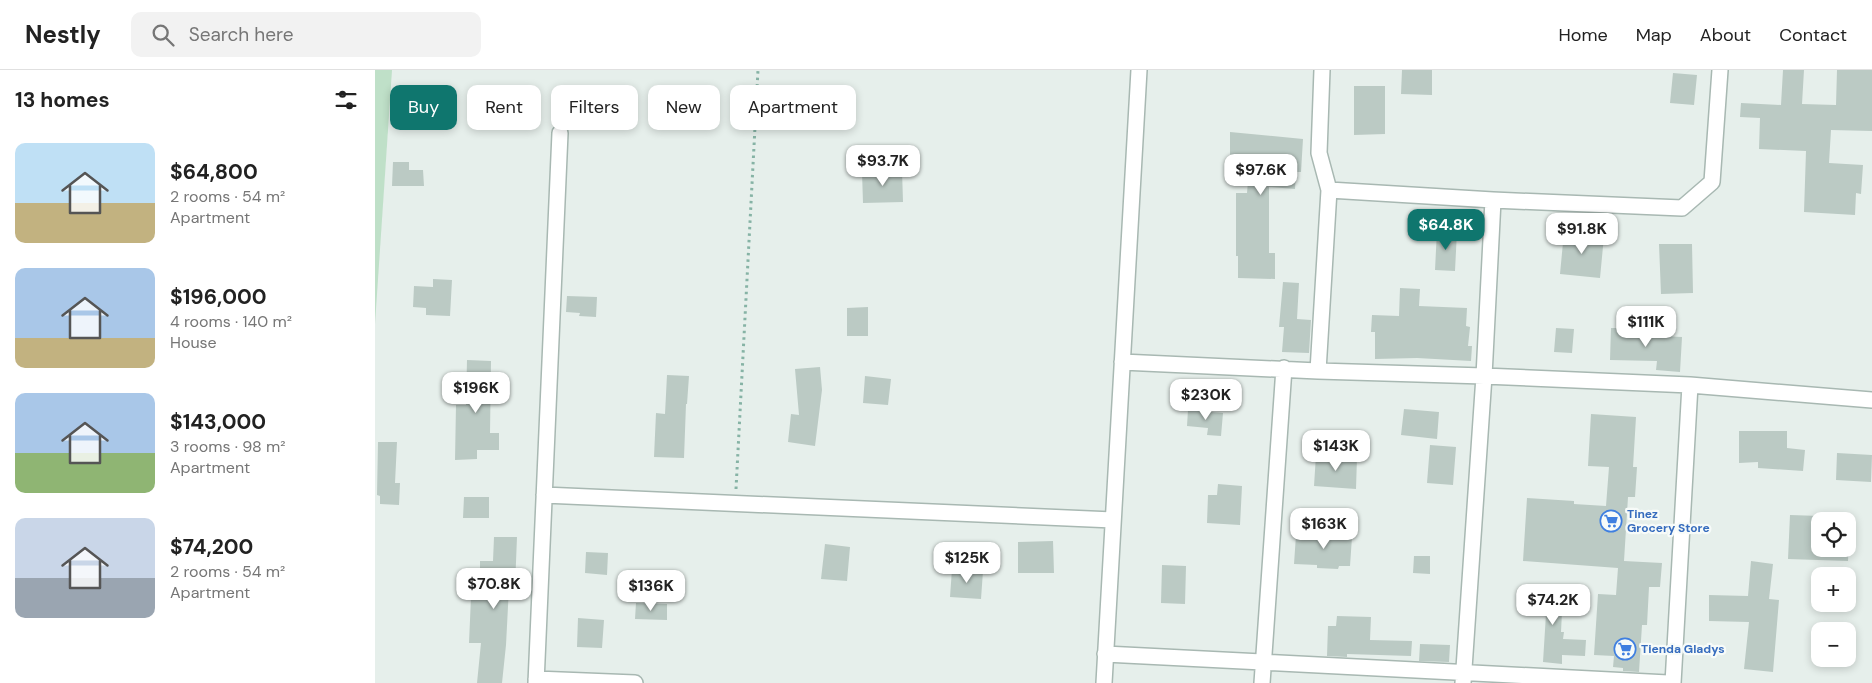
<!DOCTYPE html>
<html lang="en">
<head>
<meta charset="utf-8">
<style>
  :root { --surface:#fff; --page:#f2f2f2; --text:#222; --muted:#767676; --line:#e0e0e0; --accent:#0f766e }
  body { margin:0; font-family:"DM Sans",sans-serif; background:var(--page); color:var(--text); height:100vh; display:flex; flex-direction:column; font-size:19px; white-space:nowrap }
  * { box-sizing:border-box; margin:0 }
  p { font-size:16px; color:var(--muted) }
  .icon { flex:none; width:28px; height:28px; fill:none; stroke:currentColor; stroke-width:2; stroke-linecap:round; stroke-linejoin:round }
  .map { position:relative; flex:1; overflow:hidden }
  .drawer { display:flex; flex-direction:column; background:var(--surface); width:375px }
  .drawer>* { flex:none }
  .guide { position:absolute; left:15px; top:15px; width:475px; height:45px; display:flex; gap:10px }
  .buttons { position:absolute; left:1436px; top:442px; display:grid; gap:10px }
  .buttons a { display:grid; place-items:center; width:45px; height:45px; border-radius:10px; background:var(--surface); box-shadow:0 2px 8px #0003; font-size:25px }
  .price { position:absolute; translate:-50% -42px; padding:0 11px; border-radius:10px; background:#fff; color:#222; font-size:16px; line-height:32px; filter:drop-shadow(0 1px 2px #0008) }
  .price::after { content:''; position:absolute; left:50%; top:30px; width:15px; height:11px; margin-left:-8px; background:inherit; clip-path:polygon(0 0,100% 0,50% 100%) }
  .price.on { background:var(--accent); color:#fff }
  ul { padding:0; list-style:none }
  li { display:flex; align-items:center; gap:15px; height:125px; padding:0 15px }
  li span { display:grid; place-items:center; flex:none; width:140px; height:100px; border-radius:10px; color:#555 }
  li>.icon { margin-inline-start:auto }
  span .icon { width:60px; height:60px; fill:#fffc; stroke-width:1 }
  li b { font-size:21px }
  h2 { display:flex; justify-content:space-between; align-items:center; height:60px; padding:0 15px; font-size:21px }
  .chip { padding:0 18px; border-radius:10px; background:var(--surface); box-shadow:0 2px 8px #0003; font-size:18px; line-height:45px }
  .chip.on { background:var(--accent); color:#fff }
  header { display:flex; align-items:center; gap:30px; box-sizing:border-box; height:70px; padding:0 25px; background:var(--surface); border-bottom:1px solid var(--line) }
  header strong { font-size:24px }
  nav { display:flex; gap:28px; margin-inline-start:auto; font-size:18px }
  .search { width:350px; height:45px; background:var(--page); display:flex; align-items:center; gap:12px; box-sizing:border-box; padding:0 18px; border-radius:10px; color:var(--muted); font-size:19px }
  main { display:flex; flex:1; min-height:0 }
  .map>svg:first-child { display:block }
  .green { fill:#bfe0c8 }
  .building { fill:#bbcac4; fill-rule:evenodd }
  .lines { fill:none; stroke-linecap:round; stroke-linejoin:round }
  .minor-casing { stroke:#a8b8b2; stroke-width:18 }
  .path { stroke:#86b3a5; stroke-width:3; stroke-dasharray:2.5 4; stroke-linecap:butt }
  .minor { stroke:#fff; stroke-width:15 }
  .labels { text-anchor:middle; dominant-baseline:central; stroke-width:4.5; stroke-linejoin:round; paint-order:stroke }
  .shop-label { font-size:12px; font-weight:bold; fill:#366cbe; stroke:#f7fbf9; text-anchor:start }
</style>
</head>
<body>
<header>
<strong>Nestly</strong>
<div class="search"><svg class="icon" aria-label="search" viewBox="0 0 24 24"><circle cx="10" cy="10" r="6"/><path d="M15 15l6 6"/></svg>Search here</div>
<nav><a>Home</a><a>Map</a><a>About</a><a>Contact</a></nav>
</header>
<main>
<section class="drawer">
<h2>13 homes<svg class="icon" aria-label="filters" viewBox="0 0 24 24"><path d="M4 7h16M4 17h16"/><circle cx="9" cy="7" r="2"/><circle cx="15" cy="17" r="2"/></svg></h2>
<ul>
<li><span style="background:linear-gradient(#bfe0f5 60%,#c2b280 0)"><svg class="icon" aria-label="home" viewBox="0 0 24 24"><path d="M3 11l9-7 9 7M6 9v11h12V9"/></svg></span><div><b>$64,800</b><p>2 rooms · 54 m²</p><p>Apartment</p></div></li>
<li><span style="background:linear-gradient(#a9c7e8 70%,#c2b280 0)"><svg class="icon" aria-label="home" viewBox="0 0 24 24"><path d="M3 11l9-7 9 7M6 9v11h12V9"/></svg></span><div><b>$196,000</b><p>4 rooms · 140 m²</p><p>House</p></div></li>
<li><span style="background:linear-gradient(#a9c7e8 60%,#8fb573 0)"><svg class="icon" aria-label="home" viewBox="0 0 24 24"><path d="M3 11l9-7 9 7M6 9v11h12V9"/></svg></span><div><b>$143,000</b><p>3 rooms · 98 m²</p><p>Apartment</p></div></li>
<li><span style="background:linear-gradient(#c9d6e8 60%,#9aa5b1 0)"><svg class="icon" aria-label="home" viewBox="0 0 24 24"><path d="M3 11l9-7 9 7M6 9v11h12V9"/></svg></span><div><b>$74,200</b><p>2 rooms · 54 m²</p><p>Apartment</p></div></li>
</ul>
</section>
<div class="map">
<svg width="1497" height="613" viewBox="0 0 1497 613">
  <rect width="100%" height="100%" fill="#e6efeb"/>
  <!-- green -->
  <path class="green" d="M0 0H17L0 254Z"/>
  <!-- building -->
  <path class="building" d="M1027 0H1057V25L1026 24Z
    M1408 0H1429L1427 34 1461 35 1462 0H1497V61L1456 60 1454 93 1488 95 1486 124 1481 123 1480 145 1429 142 1431 81 1384 79 1385 48 1365 47 1366 33 1406 35Z
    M1298 3 1322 5 1319 35 1295 33Z
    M979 16H1010V64L979 65Z
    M409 27H427L426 57H408Z
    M855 62 928 69 926 102H921L920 119 894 117V183H900V209L863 208V186H861V123H872L875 89H855Z
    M18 92H34V100H48L49 116H17Z
    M527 100 528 132 488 133 487 102Z
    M1062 160 1082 161 1080 201 1060 200Z
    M1189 162 1229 166 1225 208 1185 204Z
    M1284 174H1317L1318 223 1286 224Z
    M58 209 77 210 75 246 51 245V238L38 237 39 216 58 217Z
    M908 212 924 213 922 249 936 250 934 283 907 282 909 257H904Z
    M1025 218 1045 219 1044 236 1092 238 1091 256 1095 257 1093 276H1097L1096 291 1042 288 1000 289V262H996L997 245 1024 246Z
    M192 226 222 227 221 247 204 246 205 243 191 242Z
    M493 237V266H472V238Z
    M1181 258 1199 259 1197 283 1179 282Z
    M1236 258H1266V265L1307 267 1305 302 1281 300 1282 291 1235 290Z
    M92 290 116 291 115 363H124V380H102V389L80 390 81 335H91Z
    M445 297 447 320 440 376 413 372 416 344 424 345 420 299Z
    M292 305 314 306 312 334H311L309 388 279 387 281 343 290 344Z
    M490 306 516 309 513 335 488 333Z
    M1029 339 1064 342 1062 369 1026 365Z
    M813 340 848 343 846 366 832 365 833 358 812 356Z
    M1216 344 1261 347 1258 397H1262L1260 427H1253L1249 491 1287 493 1285 517H1274L1272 555H1267L1264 602 1248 601V598L1238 597 1239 586 1219 585 1223 524 1241 525 1243 498 1148 491 1152 428 1199 431V434L1231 436 1234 397 1213 396Z
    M1364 361H1412V378L1430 380 1428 401 1383 398V392L1364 393Z
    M3 372H22L20 413H25L24 435 5 434V426L2 425Z
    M1055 375 1081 377 1078 415 1052 413Z
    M1462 383 1497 385 1496 412 1461 410Z
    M941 385 982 387 981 419 939 416Z
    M843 414 867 416 865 455 832 453 833 425H842Z
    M89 427H114V448H88Z
    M1415 445 1475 447 1473 491 1413 489ZM1445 451H1472V479H1445Z
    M944 460 965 461V467H977L975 496H964L963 499 942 498V495L919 494 921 465 943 466Z
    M119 467H142L140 517H134L131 575 127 613H102L106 573H94L96 527H105V491H118Z
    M678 471 679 503H643V472Z
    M450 474 475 477 472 511 446 509Z
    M211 482 233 483 232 505 210 503Z
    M1039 486H1055V504L1038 503Z
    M1376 491 1398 494 1394 529 1404 530 1398 602 1369 599 1374 552 1334 551V525L1373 526Z
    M787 495 811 496 810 534 786 533Z
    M577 499 608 501 606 529 575 527Z
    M1151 520 1188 522 1186 562H1189L1188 569 1211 570 1210 586 1187 585V594L1168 592 1171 544 1150 543Z
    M261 533 292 534V550L260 549Z
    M962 546 996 547 995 570 1037 571 1036 586 972 584V587L952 586 953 556H961Z
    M203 548 229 550 227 578 202 577Z
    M1045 574 1075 575 1074 592 1044 591Z"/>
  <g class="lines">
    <!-- minor casing -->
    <g class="minor-casing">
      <path id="minor" d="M954 120 1118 130 1307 138 1337 112 1345 0
        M747 292 943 301 1109 306 1315 315 1497 330
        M943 301 954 120 944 83 947 0
        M169 425 738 450
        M730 584 1293 613
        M161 609 260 613
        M161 613 185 63
        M729 613 764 0
        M887 613 909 298
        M1088 613 1109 306 1118 130
        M1298 613 1315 315"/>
    </g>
    <!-- path -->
    <path class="path" d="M361 419 383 0"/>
    <!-- minor -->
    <use href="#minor" class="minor"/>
  </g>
  <!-- icons -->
  <defs>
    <g id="supermarket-ring" transform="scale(1.125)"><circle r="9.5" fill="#f7fbf9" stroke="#3f7fe0" stroke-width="1.5"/><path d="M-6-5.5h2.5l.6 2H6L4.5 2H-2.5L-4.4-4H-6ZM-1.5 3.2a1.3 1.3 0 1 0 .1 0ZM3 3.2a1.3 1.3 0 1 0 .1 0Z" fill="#3f7fe0"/></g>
  </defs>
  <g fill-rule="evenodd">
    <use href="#supermarket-ring" x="1236" y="451"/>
    <use href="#supermarket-ring" x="1250" y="579"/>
  </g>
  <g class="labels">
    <!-- shop labels -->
    <g class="shop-label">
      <text x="1252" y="444">Tinez<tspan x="1252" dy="14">Grocery Store</tspan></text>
      <text x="1266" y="579">Tienda Gladys</text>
    </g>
  </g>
</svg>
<div class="buttons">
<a><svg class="icon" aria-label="locate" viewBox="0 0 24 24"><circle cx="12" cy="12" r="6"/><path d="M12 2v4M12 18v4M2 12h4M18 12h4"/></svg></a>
<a>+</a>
<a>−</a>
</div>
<b class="price" style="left:508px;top:117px">$93.7K</b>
<b class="price" style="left:886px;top:126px">$97.6K</b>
<b class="price on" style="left:1071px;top:181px">$64.8K</b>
<b class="price" style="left:1207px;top:185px">$91.8K</b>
<b class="price" style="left:1271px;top:278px">$111K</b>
<b class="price" style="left:101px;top:344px">$196K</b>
<b class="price" style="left:831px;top:351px">$230K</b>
<b class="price" style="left:961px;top:402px">$143K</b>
<b class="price" style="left:949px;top:480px">$163K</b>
<b class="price" style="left:592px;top:514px">$125K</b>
<b class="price" style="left:119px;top:540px">$70.8K</b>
<b class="price" style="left:276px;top:542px">$136K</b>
<b class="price" style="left:1178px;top:556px">$74.2K</b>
<div class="guide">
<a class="chip on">Buy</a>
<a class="chip">Rent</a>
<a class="chip">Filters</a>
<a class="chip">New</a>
<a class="chip">Apartment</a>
</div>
</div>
</main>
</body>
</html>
